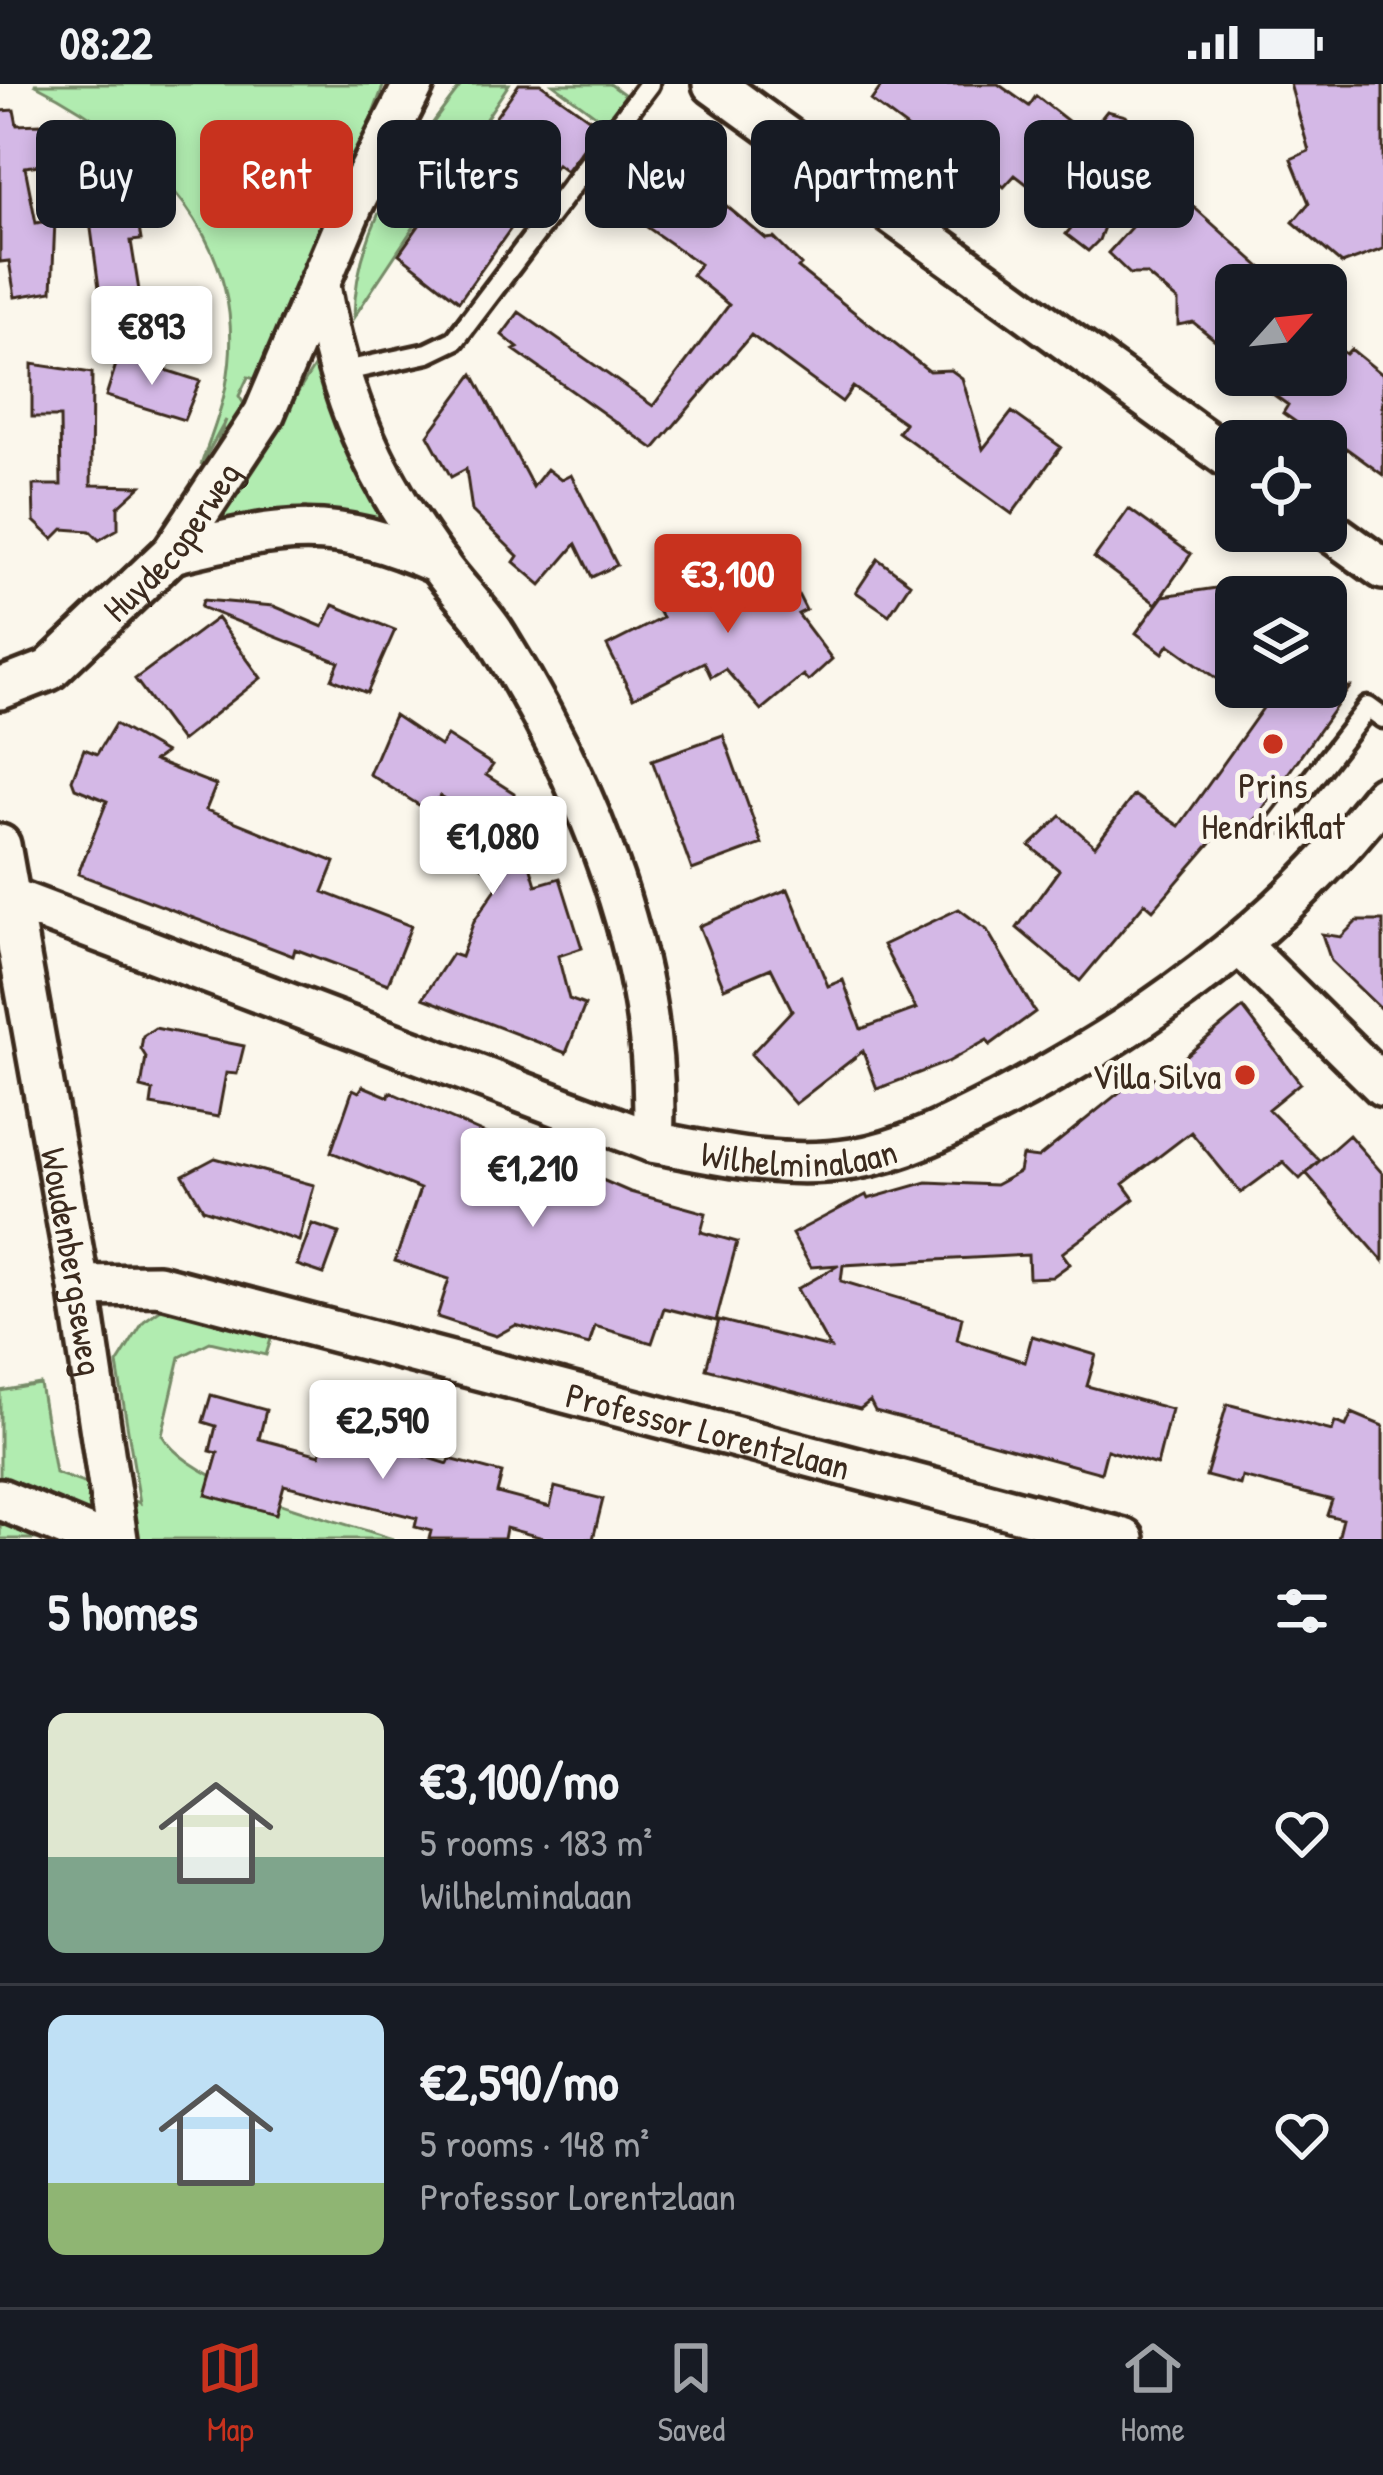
<!DOCTYPE html>
<html lang="en">
<head>
<meta charset="utf-8">
<style>
  :root { --surface:#171b24; --page:#20242c; --text:#f1f3f6; --muted:#9ea1a6; --line:#363941; --accent:#c8321e }
  body { margin:0; font-family:"Patrick Hand",sans-serif; background:var(--page); color:var(--text); height:100vh; display:flex; flex-direction:column; font-size:45px; white-space:nowrap }
  * { box-sizing:border-box; margin:0 }
  p { font-size:39px; color:var(--muted) }
  .icon { flex:none; width:66px; height:66px; fill:none; stroke:currentColor; stroke-width:2; stroke-linecap:round; stroke-linejoin:round }
  .map { position:relative; height:1455px; overflow:hidden }
  .sheet { display:flex; flex-direction:column; background:var(--surface); flex:1 }
  .sheet>* { flex:none }
  .hud { position:absolute; left:36px; top:36px; width:1311px; height:108px; display:flex; gap:24px }
  .needle { width:78px; rotate:63deg }
  .buttons { position:absolute; left:1215px; top:180px; display:grid; gap:24px }
  .buttons a { display:grid; place-items:center; width:132px; height:132px; border-radius:18px; background:var(--surface); box-shadow:0 6px 18px #0003; font-size:60px }
  .price { position:absolute; translate:-50% -102px; padding:0 27px; border-radius:12px; background:#fff; color:#222; font-size:39px; line-height:78px; filter:drop-shadow(0 3px 6px #0008) }
  .price::after { content:''; position:absolute; left:50%; top:72px; width:36px; height:27px; margin-left:-18px; background:inherit; clip-path:polygon(0 0,100% 0,50% 100%) }
  .price.active { background:var(--accent); color:#fff }
  ul { padding:0; list-style:none }
  li { display:flex; align-items:center; gap:36px; height:300px; padding:0 48px }
  li+li { border-top:3px solid var(--line) }
  li span { display:grid; place-items:center; flex:none; width:336px; height:240px; border-radius:18px; color:#555 }
  li>.icon { margin-inline-start:auto }
  span .icon { width:144px; height:144px; fill:#fffc; stroke-width:1 }
  li b { font-size:51px }
  h2 { display:flex; justify-content:space-between; align-items:center; height:144px; padding:0 48px; font-size:51px }
  .pill { padding:0 42px; border-radius:18px; background:var(--surface); box-shadow:0 6px 18px #0003; font-size:42px; line-height:108px }
  .pill.active { background:var(--accent); color:#fff }
  .status { display:flex; justify-content:space-between; align-items:center; height:84px; padding:0 60px; background:var(--surface); direction:ltr }
  .status svg { height:33px; fill:currentColor }
  .tabs { display:flex; justify-content:space-around; align-items:center; height:168px; border-top:3px solid var(--line); background:var(--surface); font-size:33px; color:var(--muted) }
  .tabs a { display:grid; justify-items:center; gap:6px }
  .tabs .active { color:var(--accent) }
  .map>svg:first-child { display:block }
  .green { fill:#b1ecb0; stroke:#768b67; stroke-width:3 }
  .building { fill:#d4b8e6; stroke:#3b2a1e; stroke-width:3 }
  .lines { fill:none; stroke-linecap:round; stroke-linejoin:round }
  .service-casing { stroke:#3b2a1e; stroke-width:27 }
  .minor-casing { stroke:#3b2a1e; stroke-width:48 }
  .service { stroke:#fbf7ec; stroke-width:18 }
  .minor { stroke:#fbf7ec; stroke-width:39 }
  .poi-dot { fill:#c8321e; stroke:#fbf7ec; stroke-width:4.5 }
  .labels { text-anchor:middle; dominant-baseline:central; stroke-width:10; stroke-linejoin:round; paint-order:stroke }
  .street-label { font-size:36px; fill:#3b2a1e; stroke:#fbf7ec }
  .poi-label { font-size:36px; fill:#3b2a1e; stroke:#fbf7ec }
</style>
</head>
<body>
<div class="status"><b>08:22</b><svg viewBox="0 0 49 12"><path d="M0 12V9h3v3zM5 12V6h3v6zM10 12V3h3v9zM15 12V0h3v12zM26 1h20v11H26zM47 4h2v5h-2z"/></svg></div>
<div class="map">
<svg width="1383" height="1455" viewBox="0 0 1383 1455">
  <rect width="100%" height="100%" fill="#fbf7ec"/>
  <filter id="ink" filterUnits="userSpaceOnUse"><feTurbulence type="fractalNoise" baseFrequency=".00833" numOctaves="2"/><feDisplacementMap in="SourceGraphic" scale="24" xChannelSelector="R" yChannelSelector="G"/><feConvolveMatrix kernelMatrix="1 2 1 2 8 2 1 2 1" color-interpolation-filters="sRGB"/></filter>
  <g filter="url(#ink)">
    <!-- green -->
    <path class="green" d="M34 0H384L339 121 292 210 296 217 258 296 248 293 239 312 244 320 220 363 217 360 226 336 201 381C210 355 221 329 226 302 254 160 150 59 34 0Z
      M462 0H509L354 233C355 144 410 68 462 0Z
      M553 0H610L639 21 618 48Z
      M317 278 395 442 325 426 218 436Z
      M164 1223 274 1246 266 1271 210 1258 180 1273 162 1351C193 1404 332 1434 393 1455H0V1307L40 1300 55 1389 140 1419 117 1280 144 1237Z"/>
    <!-- building -->
    <path class="building" d="M519 0H541L600 42 566 87 557 80 459 217 399 170Z
      M883 0H998L1029 22 1036 12 1087 52 1107 27 1126 32 1135 43 1136 59 1099 156 1088 167 1066 150 1076 138 1015 91 1004 103 954 64 951 68 937 58 933 63 871 17Z
      M1290 0H1383V165L1342 180 1293 138 1309 119 1291 75 1309 67Z
      M14 26 17 41 41 40 47 80 25 83 36 139 55 136 52 207 15 213 9 177 0 178V27Z
      M625 54 631 59 635 55 706 105 766 155 774 154 801 181 798 184 929 287 951 286 962 294 983 365 1012 328 1061 363 1012 430 898 348 905 339 853 303 842 318 751 251 654 365 514 266 518 264 502 251 519 228 653 322 729 221 692 191 700 180 588 102Z
      M1169 101 1281 201H1236V273L1193 238 1178 241V217L1146 190H1130L1108 169Z
      M135 119 141 156 131 157 141 219 194 211 200 253 124 265 117 224 102 226 89 130Z
      M1326 256 1346 270 1351 265 1383 291V391L1346 364 1341 370 1283 329 1288 321 1246 291H1326Z
      M119 271 200 297 184 336 106 312Z
      M32 280 92 289 91 401 141 402 118 423V445L99 456 90 447 63 445 53 455 34 437 33 401H61L60 333H32Z
      M473 290 533 403 547 385 561 396 571 391 617 481 592 493 576 460 541 501 514 478 518 472 472 427 466 385 451 393 428 351Z
      M1129 425 1191 470 1156 520 1094 474Z
      M766 471H778L806 526 798 530 832 575 808 597 803 591 761 626 725 585 711 593 704 578 633 614 607 562 662 534 657 525Z
      M878 475 910 499 889 531 856 508Z
      M1236 501V608L1169 560 1163 569 1136 549 1163 512Z
      M203 516 274 522 323 543 333 521 395 546 367 609 332 595 339 578 201 523Z
      M217 534 261 594 181 657 135 595Z
      M1278 603H1350L1244 751 1227 740 1153 826 1145 819 1080 897 1017 844 1059 786 1030 762 1061 732 1095 762 1134 711 1179 742Z
      M394 631 440 662 447 652 493 681 486 691 514 709 521 742 532 749 524 761 536 801 560 794 582 864 558 872 569 915 585 921 566 969 423 914 452 870 461 873 474 837 502 796 479 781 499 749 440 712 430 728 369 690Z
      M115 640 165 669 154 677 216 701 206 726 335 778 323 808 411 842 388 900 295 865 293 872 78 790 107 717 75 704 72 696 84 665 97 670Z
      M723 651 762 760 692 786 652 676Z
      M788 805 828 902 843 896 861 945 916 925 883 861 959 825 987 846 1035 928 990 961 987 956 948 978 877 1005 863 967 795 1020 751 970 792 926 771 884 724 904 699 842Z
      M1357 837H1383V927L1331 877 1322 850 1341 853Z
      M1243 924 1300 999 1268 1025 1319 1076 1300 1095 1283 1078 1241 1109 1191 1048 1123 1100 1134 1115 1062 1169 1070 1180 1052 1193 1029 1194 1028 1171 843 1181 841 1197 962 1233 957 1256 1025 1278 1032 1252 1096 1271 1087 1302 1171 1325 1157 1381 1107 1366 1101 1389 875 1327 870 1317 860 1325 706 1285 719 1236 830 1264 797 1205 839 1181 811 1183 792 1150 866 1111 868 1115 927 1098 995 1101 1019 1088 1022 1072 1038 1074 1147 986 1156 997Z
      M155 944 244 962 237 990 226 989 218 1033 151 1021 153 1007 141 1004 146 973 141 965 143 952Z
      M363 1002 389 1013 390 1008 502 1057 503 1053 630 1108 706 1129 701 1148 737 1158 716 1237 664 1224 652 1259 595 1242 589 1261 516 1241 496 1252 437 1233 449 1195 395 1177 420 1105 331 1068 353 1005 359 1008Z
      M1349 1051 1383 1090V1177L1306 1089Z
      M215 1074 314 1101 299 1157 203 1125 183 1091Z
      M312 1140 339 1149 324 1190 297 1181Z
      M211 1311 266 1326 259 1355 320 1371 326 1346H341L448 1380 450 1375 502 1389 497 1409 550 1423 555 1403 603 1415 593 1455H547L506 1444 504 1455H429L431 1447 415 1443 417 1434 284 1401 276 1430 206 1411 218 1369 210 1367 216 1342 203 1338Z
      M1227 1320 1332 1347 1335 1338 1346 1342 1352 1329 1383 1342V1455H1338L1343 1435 1327 1431 1332 1416 1242 1393 1240 1401 1206 1392Z"/>
    <g class="lines">
      <!-- service casing -->
      <g class="service-casing">
        <path id="service" d="M336 289 428 269 455 256 649 0
          M1278 739 1368 623 1383 634"/>
      </g>
      <!-- minor casing -->
      <g class="minor-casing">
        <g id="minor">
          <path d="M713 0 1236 379"/>
          <path id="s1" d="M320 202C340 315 372 390 440 482 458 507 481 528 497 554 589 701 663 882 653 1058 720 1071 784 1086 853 1075 904 1067 953 1041 998 1018 1145 942 1281 843 1383 712"/>
          <path d="M1326 444 1383 485"/>
          <path d="M172 469C284 442 331 432 439 480"/>
          <path id="s2" d="M0 605 49 586 172 469 264 330 353 120 414 0"/>
          <path id="s3" d="M0 761 79 1202 117 1455"/>
          <path d="M0 810 653 1058"/>
          <path d="M1241 862 1383 1002"/>
          <path id="s4" d="M79 1202 158 1201 1124 1455"/>
          <path d="M0 1415 96 1455"/>
        </g>
      </g>
      <!-- service -->
      <use href="#service" class="service"/>
      <!-- minor -->
      <use href="#minor" class="minor"/>
    </g>
  </g>
  <!-- markers -->
  <g class="poi-dot">
    <circle cx="1273" cy="660" r="12"/>
    <circle cx="1245" cy="991" r="12"/>
  </g>
  <g class="labels">
    <!-- street labels -->
    <g class="street-label">
      <text stroke="none"><textPath href="#s2" startOffset="231">Huydecoperweg</textPath></text>
      <text stroke="none"><textPath href="#s1" startOffset="1083">Wilhelminalaan</textPath></text>
      <text stroke="none"><textPath href="#s3" startOffset="423">Woudenbergseweg</textPath></text>
      <text stroke="none"><textPath href="#s4" startOffset="648">Professor Lorentzlaan</textPath></text>
    </g>
    <!-- poi labels -->
    <g class="poi-label">
      <text x="1273" y="700">Prins<tspan x="1273" dy="41">Hendrikflat</tspan></text>
      <text x="1221" y="991" text-anchor="end">Villa Silva</text>
    </g>
  </g>
</svg>
<div class="buttons">
<a><svg class="needle" viewBox="-14 -14 28 28"><path d="M0-13l5 13h-10z" fill="#e53935"/><path d="M0 13l5-13h-10z" fill="#9ea1a6"/></svg></a>
<a><svg class="icon" aria-label="locate" viewBox="0 0 24 24"><circle cx="12" cy="12" r="6"/><path d="M12 2v4M12 18v4M2 12h4M18 12h4"/></svg></a>
<a><svg class="icon" aria-label="layers" viewBox="0 0 24 24"><path d="M12 4l9 5-9 5-9-5zM3 14l9 5 9-5"/></svg></a>
</div>
<b class="price" style="left:152px;top:304px">€893</b>
<b class="price active" style="left:728px;top:552px">€3,100</b>
<b class="price" style="left:493px;top:814px">€1,080</b>
<b class="price" style="left:533px;top:1146px">€1,210</b>
<b class="price" style="left:383px;top:1398px">€2,590</b>
<div class="hud">
<a class="pill">Buy</a>
<a class="pill active">Rent</a>
<a class="pill">Filters</a>
<a class="pill">New</a>
<a class="pill">Apartment</a>
<a class="pill">House</a>
</div>
</div>
<section class="sheet">
<h2>5 homes<svg class="icon" aria-label="filters" viewBox="0 0 24 24"><path d="M4 7h16M4 17h16"/><circle cx="9" cy="7" r="2"/><circle cx="15" cy="17" r="2"/></svg></h2>
<ul>
<li><span style="background:linear-gradient(#dfe7d0 60%,#7fa58c 0)"><svg class="icon" aria-label="home" viewBox="0 0 24 24"><path d="M3 11l9-7 9 7M6 9v11h12V9"/></svg></span><div><b>€3,100/mo</b><p>5 rooms · 183 m²</p><p>Wilhelminalaan</p></div><svg class="icon" aria-label="heart" viewBox="0 0 24 24"><path d="M12 20l-8-8c-3-5 5-10 8-4 3-6 11-1 8 4z"/></svg></li>
<li><span style="background:linear-gradient(#bfe0f5 70%,#8fb573 0)"><svg class="icon" aria-label="home" viewBox="0 0 24 24"><path d="M3 11l9-7 9 7M6 9v11h12V9"/></svg></span><div><b>€2,590/mo</b><p>5 rooms · 148 m²</p><p>Professor Lorentzlaan</p></div><svg class="icon" aria-label="heart" viewBox="0 0 24 24"><path d="M12 20l-8-8c-3-5 5-10 8-4 3-6 11-1 8 4z"/></svg></li>
</ul>
</section>
<nav class="tabs">
<a class="active"><svg class="icon" aria-label="map" viewBox="0 0 24 24"><path d="M3 6l6-2 6 2 6-2v14l-6 2-6-2-6 2zM9 4v14M15 6v14"/></svg>Map</a>
<a><svg class="icon" aria-label="saved" viewBox="0 0 24 24"><path d="M7 4h10v16l-5-4-5 4z"/></svg>Saved</a>
<a><svg class="icon" aria-label="home" viewBox="0 0 24 24"><path d="M3 11l9-7 9 7M6 9v11h12V9"/></svg>Home</a>
</nav>
</body>
</html>
